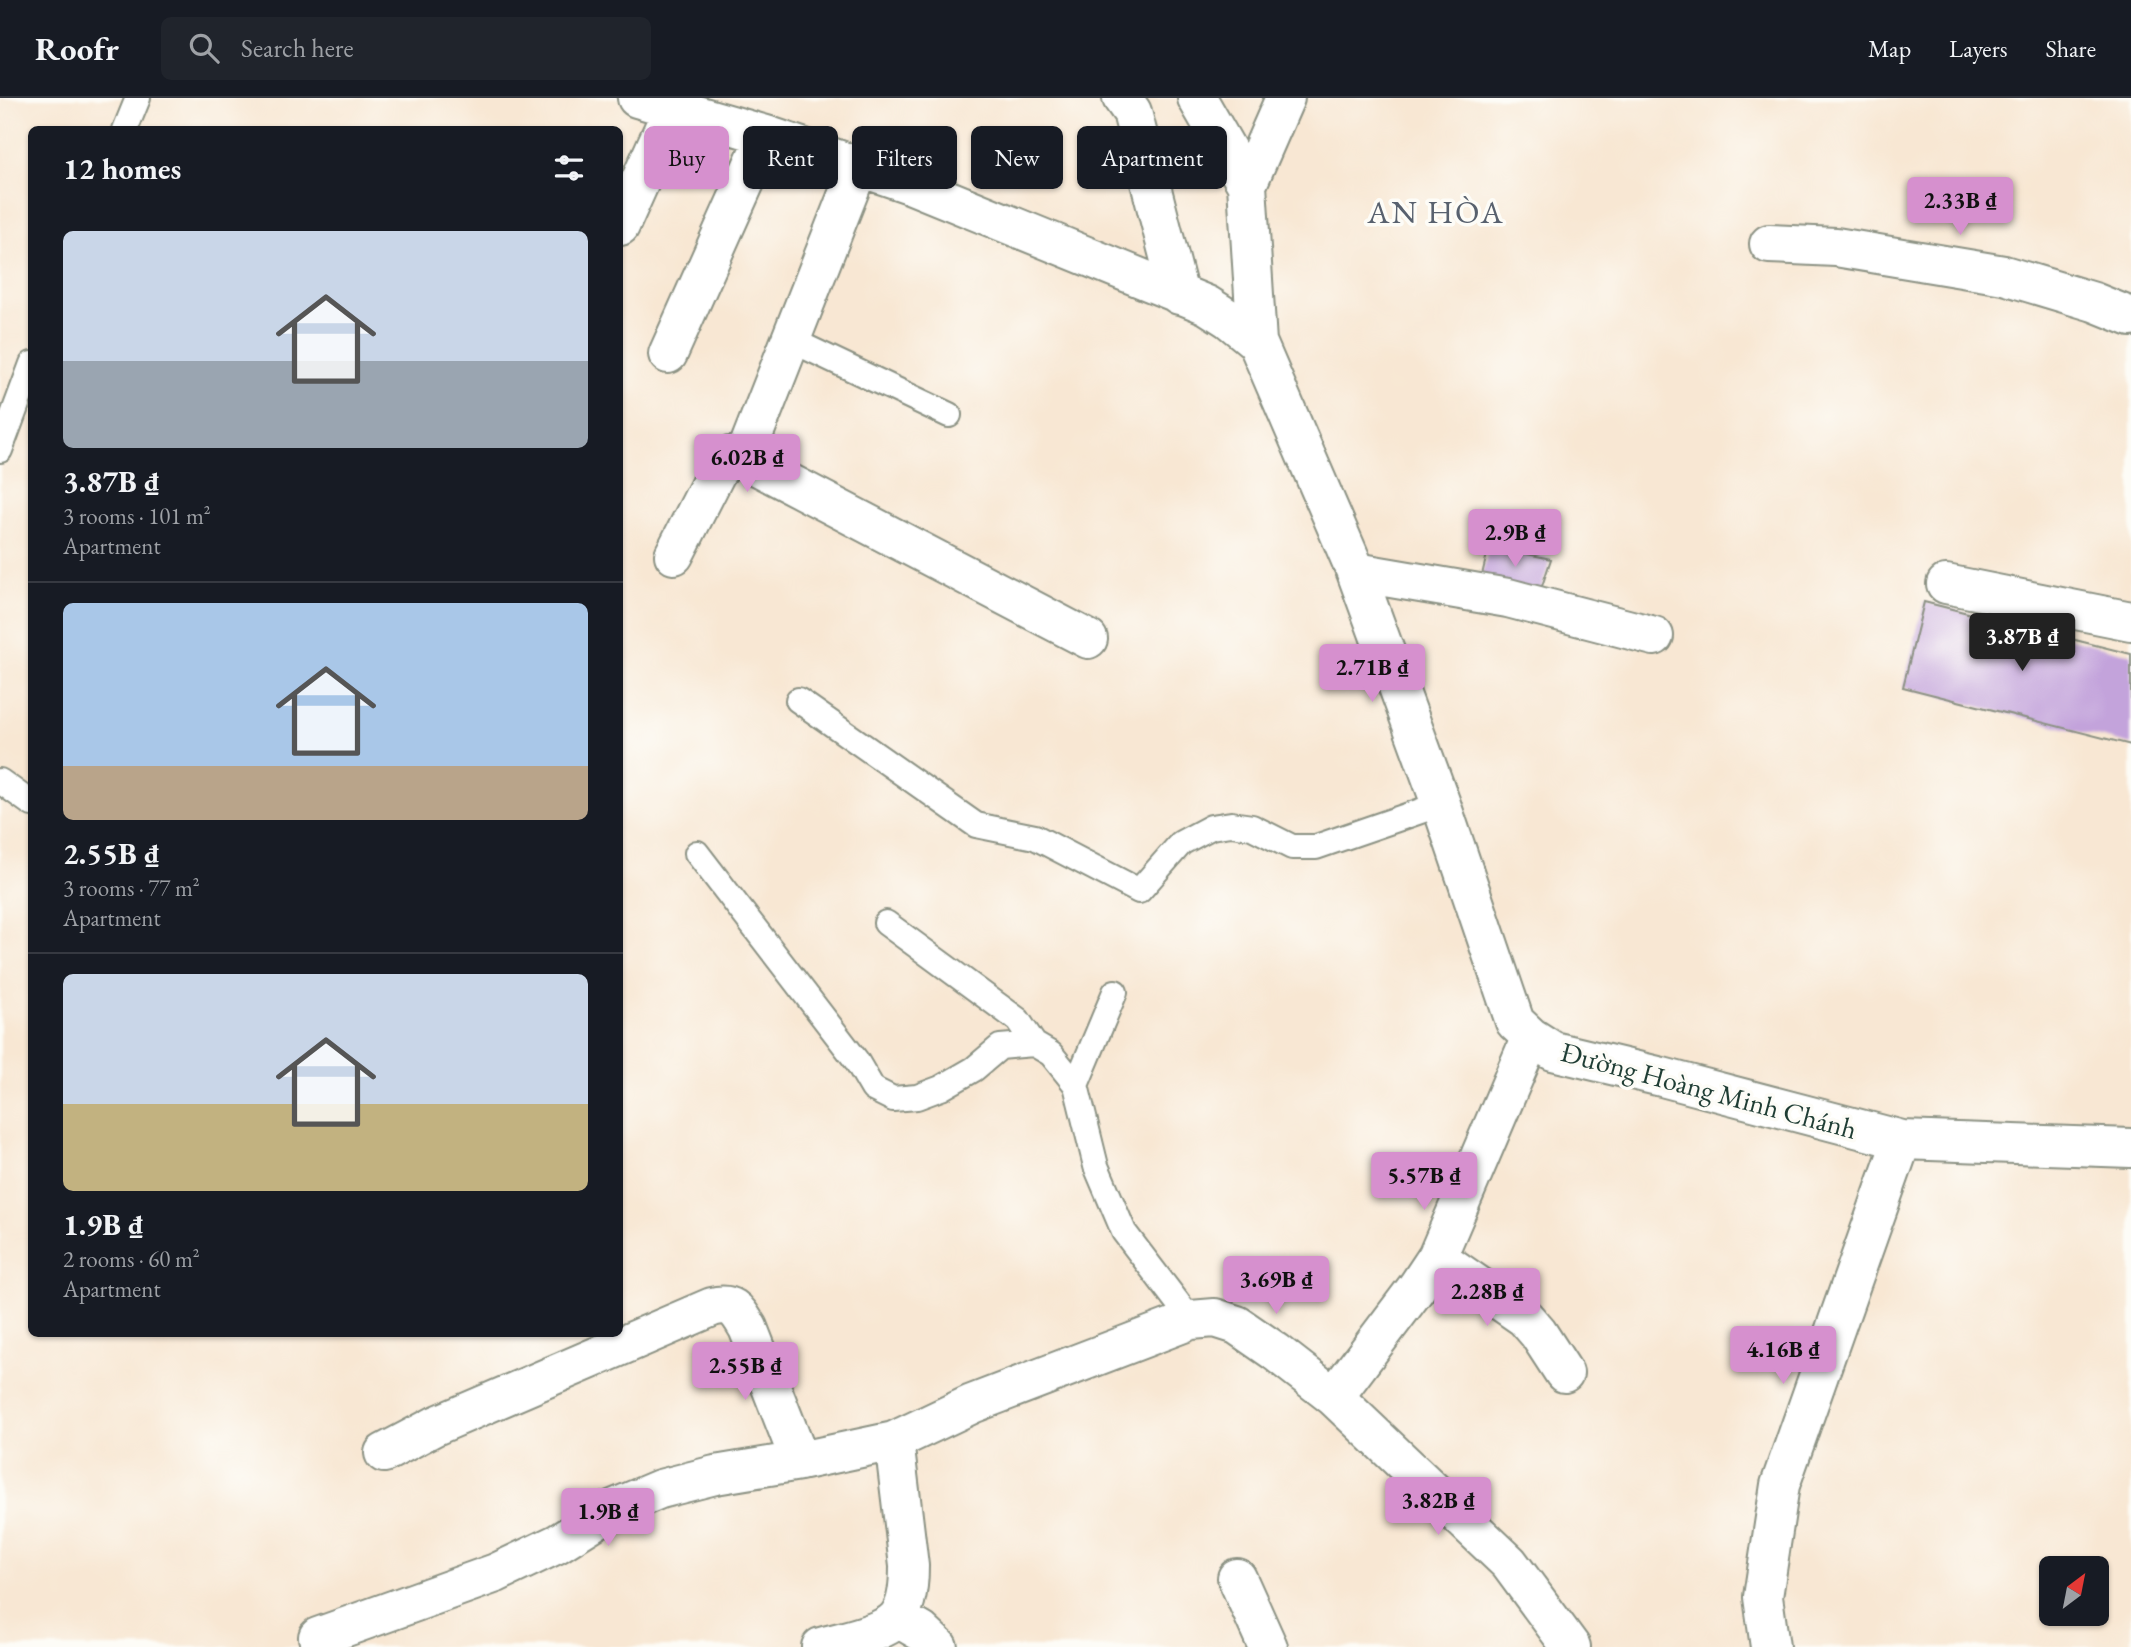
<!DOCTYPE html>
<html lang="en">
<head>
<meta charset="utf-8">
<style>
  :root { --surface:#171b24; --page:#20242c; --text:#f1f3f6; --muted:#9ea1a6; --line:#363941; --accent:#d690ce }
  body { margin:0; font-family:"EB Garamond",serif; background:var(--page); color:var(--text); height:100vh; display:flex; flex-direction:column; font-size:26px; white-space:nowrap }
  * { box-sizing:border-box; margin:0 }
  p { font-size:23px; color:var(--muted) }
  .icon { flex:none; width:38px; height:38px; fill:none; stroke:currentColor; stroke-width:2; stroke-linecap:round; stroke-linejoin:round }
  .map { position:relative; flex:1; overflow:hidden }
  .sheet { position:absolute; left:28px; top:28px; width:595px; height:1211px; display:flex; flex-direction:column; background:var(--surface); border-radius:10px; box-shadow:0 2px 5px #0004 }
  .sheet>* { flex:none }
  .guide { position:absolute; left:644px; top:28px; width:665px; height:63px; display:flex; gap:14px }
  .needle { width:46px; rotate:32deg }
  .controls { position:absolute; left:2039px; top:1458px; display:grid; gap:14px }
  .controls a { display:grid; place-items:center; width:70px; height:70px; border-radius:10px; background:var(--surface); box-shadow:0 2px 5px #0004; font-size:35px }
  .price { position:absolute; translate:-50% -60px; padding:0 16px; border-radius:7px; background:var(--accent); color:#111; font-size:23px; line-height:46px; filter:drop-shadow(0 2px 4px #0008) }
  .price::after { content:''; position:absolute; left:50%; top:42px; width:21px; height:16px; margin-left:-10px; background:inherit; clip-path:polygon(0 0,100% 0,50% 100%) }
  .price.current { background:#222; color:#fff }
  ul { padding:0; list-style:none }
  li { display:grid; align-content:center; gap:14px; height:371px; padding:0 35px }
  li+li { border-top:2px solid var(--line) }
  li span { display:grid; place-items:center; height:217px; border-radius:10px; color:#555 }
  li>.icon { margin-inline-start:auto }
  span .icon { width:126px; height:126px; fill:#fffc; stroke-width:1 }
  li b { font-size:30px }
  h2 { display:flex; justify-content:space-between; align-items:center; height:84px; padding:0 35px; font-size:30px }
  .tag { padding:0 24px; border-radius:10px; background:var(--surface); box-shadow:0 2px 5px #0004; font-size:24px; line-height:63px }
  .tag.current { background:var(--accent); color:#111 }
  header { display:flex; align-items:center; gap:42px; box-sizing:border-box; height:98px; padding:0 35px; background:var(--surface); border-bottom:2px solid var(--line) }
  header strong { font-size:33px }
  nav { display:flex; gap:38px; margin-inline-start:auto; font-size:24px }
  .search { width:490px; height:63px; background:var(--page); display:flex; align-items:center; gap:18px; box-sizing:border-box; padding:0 24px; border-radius:10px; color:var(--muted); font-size:26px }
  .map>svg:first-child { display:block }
  .building { fill:#c3a3db }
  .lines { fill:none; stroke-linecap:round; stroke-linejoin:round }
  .service-casing { stroke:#8c9284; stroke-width:28 }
  .minor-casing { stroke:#8c9284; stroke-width:42 }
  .service { stroke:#fff; stroke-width:24 }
  .minor { stroke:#fff; stroke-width:38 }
  .labels { text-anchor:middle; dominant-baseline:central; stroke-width:7; stroke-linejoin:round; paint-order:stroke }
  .street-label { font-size:28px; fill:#1f3d34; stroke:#fdfcf7 }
  .quarter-label { font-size:32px; letter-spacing:2px; fill:#58616e; stroke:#fdfcf7 }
</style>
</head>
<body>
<header>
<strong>Roofr</strong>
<div class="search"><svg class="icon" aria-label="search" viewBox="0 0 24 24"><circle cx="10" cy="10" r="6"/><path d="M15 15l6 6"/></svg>Search here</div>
<nav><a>Map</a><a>Layers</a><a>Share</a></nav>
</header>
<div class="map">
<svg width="2131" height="1549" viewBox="0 0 2131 1549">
  <rect width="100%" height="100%" fill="#fdfcf7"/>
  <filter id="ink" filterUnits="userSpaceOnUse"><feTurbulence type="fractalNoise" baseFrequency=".0143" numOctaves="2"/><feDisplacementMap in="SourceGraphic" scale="14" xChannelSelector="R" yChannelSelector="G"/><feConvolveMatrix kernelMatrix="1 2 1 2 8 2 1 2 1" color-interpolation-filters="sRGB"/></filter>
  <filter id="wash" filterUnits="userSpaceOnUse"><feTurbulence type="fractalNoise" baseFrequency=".00686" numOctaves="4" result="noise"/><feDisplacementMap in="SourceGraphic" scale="28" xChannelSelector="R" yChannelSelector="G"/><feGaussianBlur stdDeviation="1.57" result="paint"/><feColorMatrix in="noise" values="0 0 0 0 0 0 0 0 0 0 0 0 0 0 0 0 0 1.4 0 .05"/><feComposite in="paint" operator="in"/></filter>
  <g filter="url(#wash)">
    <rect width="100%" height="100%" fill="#f8e7d3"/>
    <g id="blocks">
      <!-- building -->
      <path class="building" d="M1489 448 1551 461 1540 494 1481 481Z
        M1924 504 2131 556V647L1903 589Z"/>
    </g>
  </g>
  <g filter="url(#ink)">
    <use href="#blocks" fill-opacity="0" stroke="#8c9284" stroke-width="2"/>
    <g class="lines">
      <!-- service casing -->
      <g class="service-casing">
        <path id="service" d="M125 32 138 0
          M791 242 949 317
          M0 352 32 266
          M798 602 976 727 1035 739 1139 793 1181 745 1211 729 1231 726 1252 729 1292 749H1316L1441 706
          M0 683 32 706
          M697 755 856 962 873 991 893 1001 917 999 941 990 974 971 1000 949 1034 946 1051 956 1076 987 1096 1068 1124 1134 1191 1222
          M886 825 1018 922 1034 946
          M1076 987 1115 894"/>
      </g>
      <!-- minor casing -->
      <g class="minor-casing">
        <path id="minor" d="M637 0 766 37 907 85 1207 207 1229 221 1257 244 1356 474 1441 706 1515 924 1531 939 1553 953 1662 979 1902 1042 2131 1050
          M1122 0 1132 14 1179 197
          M1197 0 1247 87 1257 244
          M859 68 749 348 750 358 757 368 1088 541
          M1247 87 1285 0
          M620 128 673 10
          M1769 146 1836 149 2004 177 2094 204 2131 219
          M668 256 766 37
          M674 457 717 373 730 358H750
          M1356 474 1508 500 1654 538
          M1946 486 2131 523
          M1437 1159 1525 1220 1538 1235 1564 1275
          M1334 1299 1417 1189 1437 1159 1531 939
          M384 1355 435 1328 712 1209C734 1203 738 1214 748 1230L800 1363
          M1237 1480 1268 1549
          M898 1520 922 1534 938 1549
          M318 1539 496 1475 557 1446 613 1411 660 1391 715 1377 800 1363 894 1343
          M821 1549C842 1543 883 1536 897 1520 908 1507 909 1483 909 1468L894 1343 972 1306 1191 1222 1215 1220 1237 1227 1276 1254 1334 1299 1509 1465 1571 1549
          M1770 1549 1763 1499 1780 1387 1902 1042"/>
      </g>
      <!-- service -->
      <use href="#service" class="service"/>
      <!-- minor -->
      <use href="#minor" class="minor"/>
    </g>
  </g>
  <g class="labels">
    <!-- street labels -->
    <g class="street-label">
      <text transform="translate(1709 992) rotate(15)">Đường Hoàng Minh Chánh</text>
    </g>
    <!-- quarter labels -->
    <g class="quarter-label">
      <text x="1436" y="114">AN HÒA</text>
    </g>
  </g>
</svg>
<div class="controls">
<a><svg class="needle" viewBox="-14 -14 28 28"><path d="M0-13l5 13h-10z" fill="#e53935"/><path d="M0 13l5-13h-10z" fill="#9ea1a6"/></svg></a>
</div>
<b class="price" style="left:1960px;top:139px">2.33B ₫</b>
<b class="price" style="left:747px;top:396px">6.02B ₫</b>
<b class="price" style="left:1515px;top:471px">2.9B ₫</b>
<b class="price current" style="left:2022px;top:575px">3.87B ₫</b>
<b class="price" style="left:1372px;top:606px">2.71B ₫</b>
<b class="price" style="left:1424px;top:1114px">5.57B ₫</b>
<b class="price" style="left:1276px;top:1218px">3.69B ₫</b>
<b class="price" style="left:1487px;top:1230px">2.28B ₫</b>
<b class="price" style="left:1783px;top:1288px">4.16B ₫</b>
<b class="price" style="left:745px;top:1304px">2.55B ₫</b>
<b class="price" style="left:1438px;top:1439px">3.82B ₫</b>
<b class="price" style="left:608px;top:1450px">1.9B ₫</b>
<div class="guide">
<a class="tag current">Buy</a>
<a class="tag">Rent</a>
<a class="tag">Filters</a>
<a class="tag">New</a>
<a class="tag">Apartment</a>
</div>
<section class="sheet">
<h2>12 homes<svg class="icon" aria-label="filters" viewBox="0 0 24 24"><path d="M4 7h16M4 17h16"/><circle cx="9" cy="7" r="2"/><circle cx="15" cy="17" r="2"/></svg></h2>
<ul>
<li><span style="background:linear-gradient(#c9d6e8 60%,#9aa5b1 0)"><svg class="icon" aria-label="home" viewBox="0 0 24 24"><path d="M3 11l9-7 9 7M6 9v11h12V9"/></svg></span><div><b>3.87B ₫</b><p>3 rooms · 101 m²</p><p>Apartment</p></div></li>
<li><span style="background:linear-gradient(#a9c7e8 75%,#b9a48a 0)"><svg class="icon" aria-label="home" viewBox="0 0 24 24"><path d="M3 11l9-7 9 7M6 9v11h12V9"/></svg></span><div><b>2.55B ₫</b><p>3 rooms · 77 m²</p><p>Apartment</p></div></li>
<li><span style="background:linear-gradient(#c9d6e8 60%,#c2b280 0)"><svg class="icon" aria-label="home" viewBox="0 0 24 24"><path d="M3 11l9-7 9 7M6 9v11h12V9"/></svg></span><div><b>1.9B ₫</b><p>2 rooms · 60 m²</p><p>Apartment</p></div></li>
</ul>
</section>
</div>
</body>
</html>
